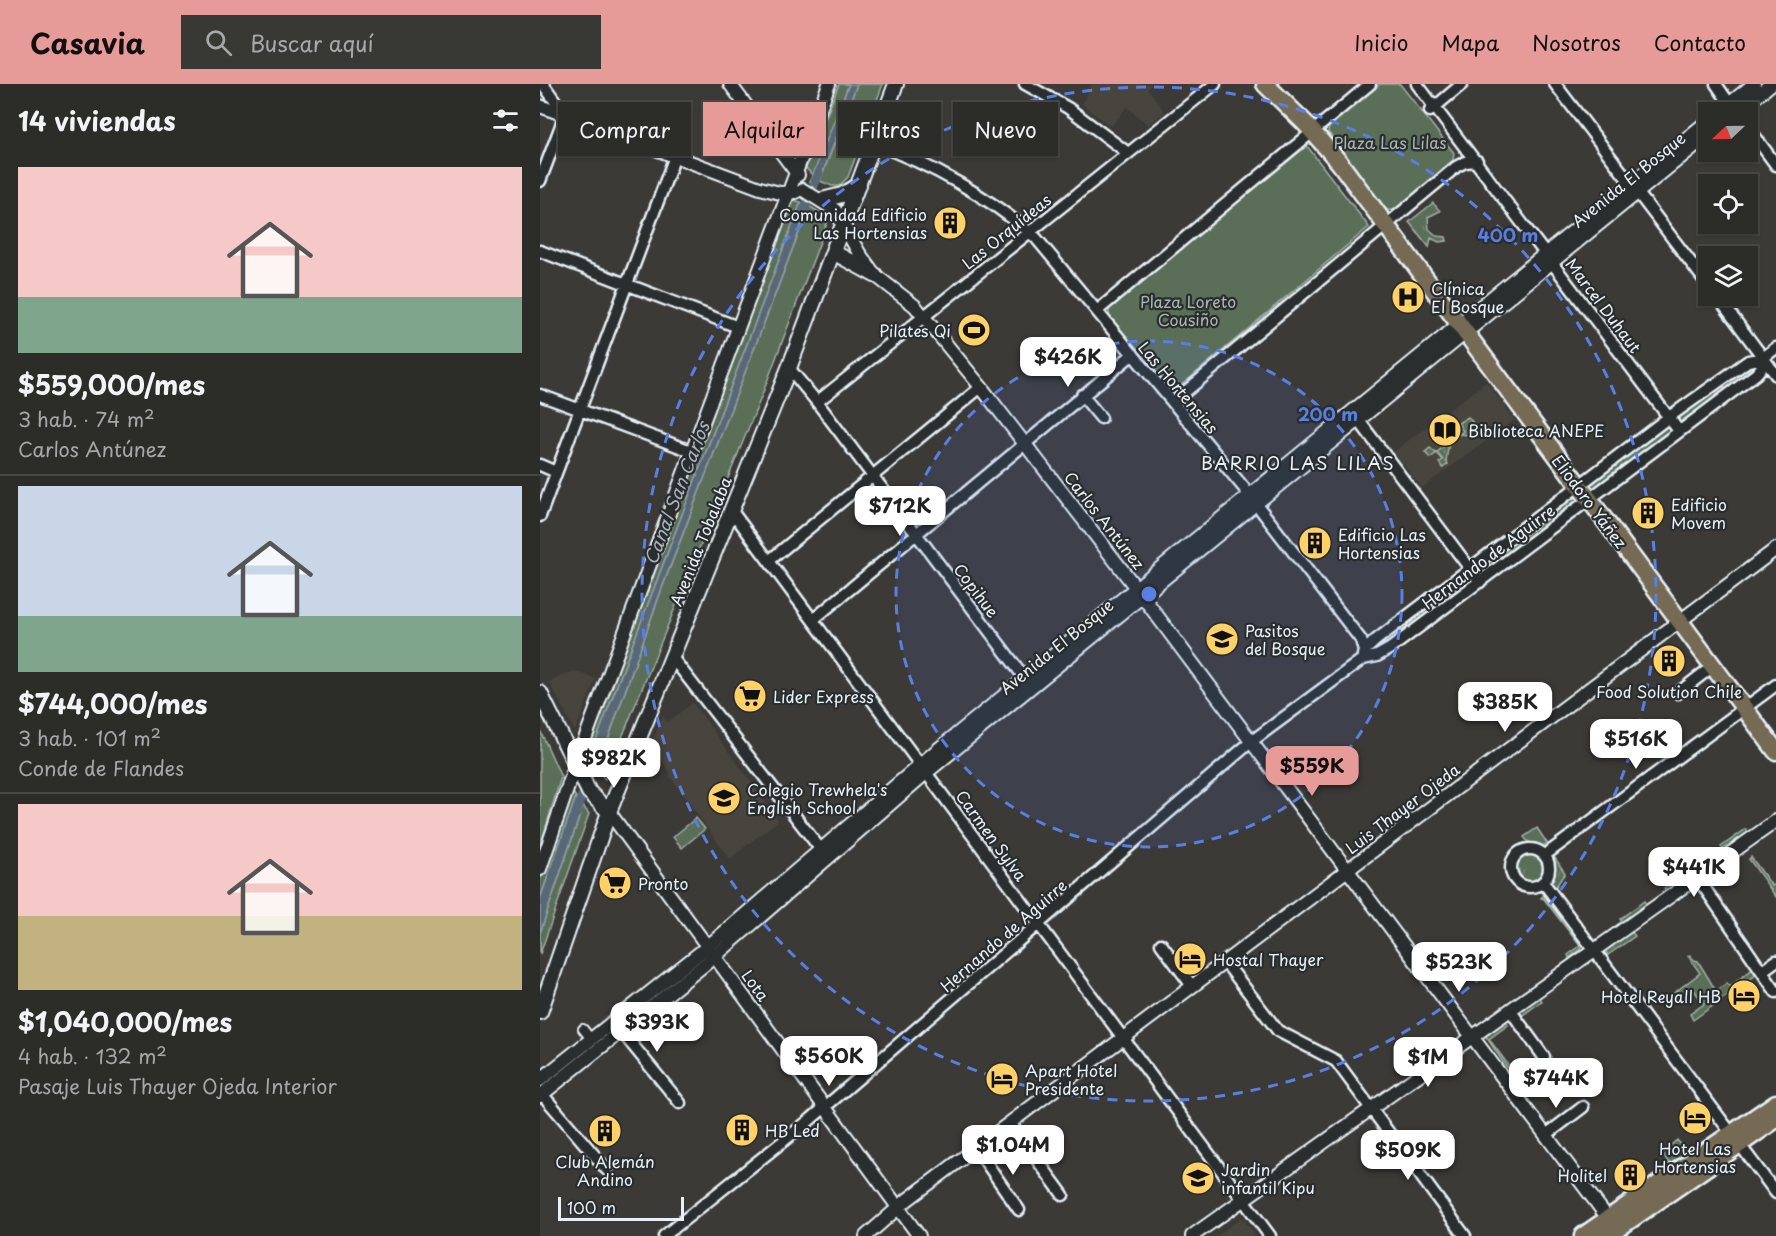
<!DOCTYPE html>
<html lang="es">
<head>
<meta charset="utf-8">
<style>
  :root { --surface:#2c2c29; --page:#383835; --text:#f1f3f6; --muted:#a6a7a8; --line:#484846; --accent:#e69b98 }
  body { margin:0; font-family:"Playpen Sans",sans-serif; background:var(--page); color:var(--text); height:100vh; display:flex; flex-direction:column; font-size:22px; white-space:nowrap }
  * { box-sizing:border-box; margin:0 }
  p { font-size:20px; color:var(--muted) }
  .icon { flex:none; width:33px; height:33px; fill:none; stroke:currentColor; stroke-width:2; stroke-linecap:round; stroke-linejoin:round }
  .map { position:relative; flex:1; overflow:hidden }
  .side { display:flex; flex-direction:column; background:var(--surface); width:540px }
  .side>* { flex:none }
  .top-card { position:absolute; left:18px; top:18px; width:570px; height:54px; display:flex; gap:12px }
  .needle { width:39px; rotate:248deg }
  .fabs { position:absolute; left:1158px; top:18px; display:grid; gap:12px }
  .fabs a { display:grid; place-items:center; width:60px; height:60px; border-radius:0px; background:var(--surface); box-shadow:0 2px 4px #0004,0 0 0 2px var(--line); font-size:30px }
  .scale { position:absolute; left:18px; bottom:15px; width:126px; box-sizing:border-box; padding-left:6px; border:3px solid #e8f1f8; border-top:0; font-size:16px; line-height:21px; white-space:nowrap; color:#e8f1f8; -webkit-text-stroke:4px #2a2d2e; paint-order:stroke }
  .price { position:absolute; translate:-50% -51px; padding:0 14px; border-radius:12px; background:#fff; color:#222; font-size:20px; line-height:39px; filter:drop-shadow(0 2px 3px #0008) }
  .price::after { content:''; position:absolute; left:50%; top:36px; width:18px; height:14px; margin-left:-9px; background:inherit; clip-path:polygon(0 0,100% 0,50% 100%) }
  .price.on { background:var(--accent); color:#111 }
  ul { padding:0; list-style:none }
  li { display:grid; align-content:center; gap:12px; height:318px; padding:0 18px }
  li+li { border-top:2px solid var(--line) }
  li span { display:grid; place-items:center; height:186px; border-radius:0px; color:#555 }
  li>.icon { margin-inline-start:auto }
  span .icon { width:108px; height:108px; fill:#fffc; stroke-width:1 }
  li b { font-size:26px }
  h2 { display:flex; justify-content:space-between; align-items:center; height:72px; padding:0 18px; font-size:26px }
  .tag { padding:0 21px; border-radius:0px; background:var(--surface); box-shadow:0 2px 4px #0004,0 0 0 2px var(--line); font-size:21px; line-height:54px }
  .tag.on { background:var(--accent); color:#111 }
  header { display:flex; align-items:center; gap:36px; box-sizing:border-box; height:84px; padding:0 30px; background:var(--accent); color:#111 }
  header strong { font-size:28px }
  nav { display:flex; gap:33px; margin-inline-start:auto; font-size:21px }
  .search { width:420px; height:54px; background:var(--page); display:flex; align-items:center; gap:15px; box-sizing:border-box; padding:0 21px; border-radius:0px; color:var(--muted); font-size:22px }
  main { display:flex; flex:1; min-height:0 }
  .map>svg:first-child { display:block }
  .built { fill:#47443d }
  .grass { fill:url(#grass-tufts); stroke:#a1b0a8; stroke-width:1.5 }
  .park { fill:#5a6e58; stroke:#a1b0a8; stroke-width:1.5 }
  .water { fill:#596875; stroke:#929fa9; stroke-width:1.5 }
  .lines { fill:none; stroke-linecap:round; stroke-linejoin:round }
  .canal { stroke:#596875; stroke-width:9 }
  .pedestrian-casing { stroke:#e8f1f8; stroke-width:12 }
  .minor-casing { stroke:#e8f1f8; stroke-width:15 }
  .tertiary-casing { stroke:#e8f1f8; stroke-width:16 }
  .secondary-casing { stroke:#e8f1f8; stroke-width:18 }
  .primary-casing { stroke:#e8f1f8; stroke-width:21 }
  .pedestrian { stroke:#2a2d2e; stroke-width:8 }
  .minor { stroke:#2a2d2e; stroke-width:10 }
  .tertiary { stroke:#2a2d2e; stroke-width:12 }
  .secondary { stroke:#2a2d2e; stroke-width:14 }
  .primary { stroke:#746b52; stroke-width:16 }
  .ring { fill:none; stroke:#5a7fe2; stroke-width:3; stroke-dasharray:10 8 }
  .labels { text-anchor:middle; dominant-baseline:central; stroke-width:4.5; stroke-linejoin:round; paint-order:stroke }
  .park-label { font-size:16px; fill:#a8b6b0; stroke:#2a2d2e }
  .street-label { font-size:16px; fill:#e8f1f8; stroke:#2a2d2e }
  .poi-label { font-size:16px; fill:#e8f1f8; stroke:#2a2d2e; text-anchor:start }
  .neighbourhood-label { font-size:18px; letter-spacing:1.5px; fill:#e8f1f8; stroke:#2a2d2e }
  .water-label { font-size:18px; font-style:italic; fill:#a8b3bd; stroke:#2a2d2e }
  .centre { fill:#5a7fe2; stroke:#2a2d2e; stroke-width:3 }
  .ring-label { font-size:18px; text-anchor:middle; font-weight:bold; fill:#5a7fe2; stroke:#2a2d2e; stroke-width:4.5; stroke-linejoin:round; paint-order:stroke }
</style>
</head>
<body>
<header>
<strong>Casavia</strong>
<div class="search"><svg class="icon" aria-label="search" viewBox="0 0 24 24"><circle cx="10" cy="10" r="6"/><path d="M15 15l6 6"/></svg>Buscar aquí</div>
<nav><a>Inicio</a><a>Mapa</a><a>Nosotros</a><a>Contacto</a></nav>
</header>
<main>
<section class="side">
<h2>14 viviendas<svg class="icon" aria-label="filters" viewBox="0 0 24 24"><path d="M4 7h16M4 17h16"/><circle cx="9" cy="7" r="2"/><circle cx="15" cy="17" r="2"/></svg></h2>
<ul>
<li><span style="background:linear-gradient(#f6c9c9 70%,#7fa58c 0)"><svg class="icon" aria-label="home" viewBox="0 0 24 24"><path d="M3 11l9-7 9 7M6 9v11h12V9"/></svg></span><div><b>$559,000/mes</b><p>3 hab. · 74 m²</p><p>Carlos Antúnez</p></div></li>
<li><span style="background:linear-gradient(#c9d6e8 70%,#7fa58c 0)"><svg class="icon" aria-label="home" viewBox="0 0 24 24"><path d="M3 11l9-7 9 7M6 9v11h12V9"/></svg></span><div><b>$744,000/mes</b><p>3 hab. · 101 m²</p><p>Conde de Flandes</p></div></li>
<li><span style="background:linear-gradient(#f6c9c9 60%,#c2b280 0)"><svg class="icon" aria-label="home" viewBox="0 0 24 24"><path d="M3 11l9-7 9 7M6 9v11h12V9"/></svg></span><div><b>$1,040,000/mes</b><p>4 hab. · 132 m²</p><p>Pasaje Luis Thayer Ojeda Interior</p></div></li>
</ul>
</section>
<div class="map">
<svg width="1236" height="1152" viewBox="0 0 1236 1152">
  <defs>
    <pattern id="grass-tufts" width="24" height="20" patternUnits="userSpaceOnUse" patternTransform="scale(1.5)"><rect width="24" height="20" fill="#5a6e58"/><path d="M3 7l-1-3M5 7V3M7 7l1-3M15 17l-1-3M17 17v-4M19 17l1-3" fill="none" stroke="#728371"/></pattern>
  </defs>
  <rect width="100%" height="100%" fill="#3b3a37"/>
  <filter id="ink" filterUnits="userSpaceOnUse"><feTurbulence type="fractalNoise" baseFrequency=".0167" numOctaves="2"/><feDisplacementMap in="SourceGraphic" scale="12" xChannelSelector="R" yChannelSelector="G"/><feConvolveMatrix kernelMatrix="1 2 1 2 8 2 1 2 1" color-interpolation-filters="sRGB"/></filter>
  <g filter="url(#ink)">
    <!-- built -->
    <path class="built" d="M552 0H612L608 5 625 28 608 41 587 23 571 43 542 20Z
      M946 298 975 336 882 404 853 368Z
      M33 587 56 595 35 647 9 598Z
      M153 619 239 736 190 775 129 692 131 690 111 661 123 632 127 638Z
      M702 1133 716 1152H677Z"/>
    <!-- grass -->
    <path class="grass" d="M893 119 900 127 888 133 889 145 897 152 906 153 907 157 899 158 891 154 889 163 869 138Z
      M1214 279 1216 285 1033 419 844 564 832 569 841 558 1029 414Z
      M928 333 937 344 928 351 920 350 909 359 906 377 908 380 903 384 899 379 903 376 897 369 890 374 885 368 890 364 896 369 923 347 918 339Z
      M997 744 1007 759 1001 763 988 758 984 753Z
      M1206 745 1210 750 1185 768 1181 763Z
      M976 784a14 14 0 1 1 28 0a14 14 0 1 1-28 0Z
      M1170 771 1173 776 1127 809 1124 804Z
      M1211 773 1232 802 1236 800V813L1209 775Z
      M1015 774 1025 789 1015 804 1011 799 1015 789 1012 776Z
      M1003 812 1041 861V865L1029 874 1028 871 1040 862 1004 815 1001 814Z
      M1104 817 1107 822 1083 839 1080 835Z
      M1091 847 1095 852 1068 871 1065 866Z
      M1150 871 1154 876 1158 877 1176 907 1187 899 1190 902 1213 885 1216 891 1153 936 1150 930 1164 920 1154 906 1139 916 1134 909 1160 889 1148 872Z
      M999 912 1002 917 976 936 973 931Z
      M966 937 968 941 949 955 969 982 967 984 945 951Z
      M1137 1056 1147 1068 1130 1080 1121 1069Z"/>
    <!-- park -->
    <path class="park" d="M299 0H309L273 92 266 84Z
      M317 0H343L308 93 299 102H292L280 97Z
      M840 0H860L914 69 913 76 855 126H847L844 123 788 48 789 43Z
      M767 62 829 143 638 304 630 305 569 234V225L609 189Z
      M250 115 261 118 49 675 46 667Z
      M269 122 289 134 222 311 65 695 57 686 122 504Z
      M0 646 21 693 0 763Z
      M31 706 36 713 0 815V796Z
      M43 722 49 730 0 870V849Z
      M156 734 165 745 142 764 133 753Z"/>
    <!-- water -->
    <path class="water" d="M309 0H317L278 101 270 98Z
      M261 118 269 122 122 504 57 686 49 675Z
      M36 713 43 722 0 849V815Z"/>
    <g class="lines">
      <!-- canal -->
      <path class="canal" d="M262 132 279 89
        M36 730 57 669"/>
      <!-- pedestrian casing -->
      <g class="pedestrian-casing">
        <path id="pedestrian" d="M43 945 51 955"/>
      </g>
      <!-- minor casing -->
      <g class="minor-casing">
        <path id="minor" d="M485 0 528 24 588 69
          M877 0 1139 347
          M1015 0 1168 201
          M1176 0 1194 26
          M890 27 922 0
          M1208 43 1236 81
          M334 60C391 80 451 114 496 154L704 404 821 556 824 567
          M0 97 25 31 3 0
          M0 167 198 243
          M1177 212 1236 291
          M557 227 830 0
          M249 284 277 318 490 601
          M0 311 151 367
          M542 311 561 334
          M277 318 675 0
          M633 318 916 83 925 78 937 77
          M814 330 940 498
          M0 381 16 388
          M191 426 730 1152
          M0 432 135 72
          M230 476 441 303
          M274 535 593 270
          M823 571 824 567 836 556 1129 333 1208 277 1223 274 1236 264
          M131 572 285 771
          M1138 609 1173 582
          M971 784a19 19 0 1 1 38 0a19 19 0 1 1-38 0Z
          M1005 771 1236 601
          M1157 793 1236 908
          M1003 798 1236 1109
          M621 860 652 902
          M685 878 738 947 796 977 925 1152
          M1222 887 1236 877
          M970 926 1004 973
          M77 942 140 1019
          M2 1010 67 1086
          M470 1039 523 1111
          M1006 1051 1043 1023
          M436 1064 479 1126
          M124 1152 271 1035 712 657 823 575 837 572 851 564 1216 290 1222 283 1223 274"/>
      </g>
      <!-- tertiary casing -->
      <g class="tertiary-casing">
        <path id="tertiary" d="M190 0 258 91
          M0 22 220 104 240 109 256 108
          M1179 28 1214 0
          M1197 28 1231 0
          M263 106 295 126 319 169 335 191 375 222 441 303 603 513 1073 1141
          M69 728 379 1152
          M0 785 36 679 289 0
          M0 996 167 863 395 668 1168 37
          M0 1012 174 873 387 688 1168 51
          M326 1152 367 1116 1236 465
          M652 1152 1236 737"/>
      </g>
      <!-- secondary casing -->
      <g class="secondary-casing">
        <path id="secondary" d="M282 116 302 111 319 101
          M293 168 335 191
          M0 609 49 708 69 728
          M0 928 69 728 249 284 356 0"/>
      </g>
      <!-- primary casing -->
      <g class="primary-casing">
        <path id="primary" d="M725 0 765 39 799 78 1236 667
          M1043 1152 1236 1019
          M1067 1152 1236 1035"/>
      </g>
      <!-- pedestrian -->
      <use href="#pedestrian" class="pedestrian"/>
      <!-- minor -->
      <use href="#minor" class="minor"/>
      <!-- tertiary -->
      <use href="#tertiary" class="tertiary"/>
      <!-- secondary -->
      <use href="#secondary" class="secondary"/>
      <!-- primary -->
      <use href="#primary" class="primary"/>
    </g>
  </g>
  <!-- distance rings -->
  <circle cx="609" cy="510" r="253" fill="#5a7fe2" fill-opacity=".12"/>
  <g class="ring">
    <circle cx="609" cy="510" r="253"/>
    <circle cx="609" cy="510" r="507"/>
  </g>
  <!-- icons -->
  <defs>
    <g id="building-disc" transform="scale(1.725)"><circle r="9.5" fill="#ffd166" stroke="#2a2d2e"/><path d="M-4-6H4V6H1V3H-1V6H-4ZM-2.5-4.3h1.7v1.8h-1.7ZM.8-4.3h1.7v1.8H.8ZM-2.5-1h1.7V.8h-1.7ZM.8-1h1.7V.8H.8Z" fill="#111"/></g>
    <g id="hospital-disc" transform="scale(1.725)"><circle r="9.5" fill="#ffd166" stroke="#2a2d2e"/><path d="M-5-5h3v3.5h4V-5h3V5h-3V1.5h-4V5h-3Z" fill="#111"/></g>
    <g id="stadium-disc" transform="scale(1.725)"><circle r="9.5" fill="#ffd166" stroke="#2a2d2e"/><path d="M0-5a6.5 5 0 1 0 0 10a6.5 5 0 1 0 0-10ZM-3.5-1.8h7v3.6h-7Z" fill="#111"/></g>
    <g id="library-disc" transform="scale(1.725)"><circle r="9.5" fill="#ffd166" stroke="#2a2d2e"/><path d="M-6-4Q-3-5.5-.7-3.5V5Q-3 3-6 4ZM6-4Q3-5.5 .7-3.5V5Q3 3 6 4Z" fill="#111"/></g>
    <g id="school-disc" transform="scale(1.725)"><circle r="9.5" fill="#ffd166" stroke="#2a2d2e"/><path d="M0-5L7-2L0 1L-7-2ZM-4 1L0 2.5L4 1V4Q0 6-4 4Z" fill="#111"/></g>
    <g id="supermarket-disc" transform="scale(1.725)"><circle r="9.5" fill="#ffd166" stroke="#2a2d2e"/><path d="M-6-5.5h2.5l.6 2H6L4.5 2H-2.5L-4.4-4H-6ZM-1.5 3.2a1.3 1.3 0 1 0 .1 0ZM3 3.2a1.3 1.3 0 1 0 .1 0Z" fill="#111"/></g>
    <g id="hotel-disc" transform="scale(1.725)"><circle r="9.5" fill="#ffd166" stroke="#2a2d2e"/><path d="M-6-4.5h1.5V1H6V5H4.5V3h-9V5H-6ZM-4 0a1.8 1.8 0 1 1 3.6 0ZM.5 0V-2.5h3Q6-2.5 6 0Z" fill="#111"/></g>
  </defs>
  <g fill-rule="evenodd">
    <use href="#building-disc" x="410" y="139"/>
    <use href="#hospital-disc" x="868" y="213"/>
    <use href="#stadium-disc" x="434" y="246"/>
    <use href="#library-disc" x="905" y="346"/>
    <use href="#building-disc" x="1108" y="429"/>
    <use href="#building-disc" x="775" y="459"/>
    <use href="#school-disc" x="682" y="555"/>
    <use href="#building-disc" x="1129" y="577"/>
    <use href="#supermarket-disc" x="210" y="612"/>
    <use href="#school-disc" x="184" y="714"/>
    <use href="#supermarket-disc" x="75" y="799"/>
    <use href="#hotel-disc" x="650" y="875"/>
    <use href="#hotel-disc" x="1204" y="912"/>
    <use href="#hotel-disc" x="462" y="995"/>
    <use href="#hotel-disc" x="1155" y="1034"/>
    <use href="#building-disc" x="202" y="1046"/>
    <use href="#building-disc" x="65" y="1047"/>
    <use href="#building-disc" x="1090" y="1091"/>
    <use href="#school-disc" x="658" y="1094"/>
  </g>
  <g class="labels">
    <!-- park labels -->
    <g class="park-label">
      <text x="850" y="58">Plaza Las Lilas</text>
      <text x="648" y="217">Plaza Loreto<tspan x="648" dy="18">Cousiño</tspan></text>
    </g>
    <!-- street labels -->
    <g class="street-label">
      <text transform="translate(1088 95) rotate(-39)">Avenida El Bosque</text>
      <text transform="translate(466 147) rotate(-39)">Las Orquídeas</text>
      <text transform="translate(1064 221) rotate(53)">Marcel Duhaut</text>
      <text transform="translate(639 303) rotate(50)">Las Hortensias</text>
      <text transform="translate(1050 417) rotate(53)">Eliodoro Yáñez</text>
      <text transform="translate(565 436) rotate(52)">Carlos Antúnez</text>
      <text transform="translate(160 457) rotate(-68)">Avenida Tobalaba</text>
      <text transform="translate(948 472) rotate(-37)">Hernando de Aguirre</text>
      <text transform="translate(437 506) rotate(53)">Copihue</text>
      <text transform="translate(516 562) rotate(-39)">Avenida El Bosque</text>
      <text transform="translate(862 724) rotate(-37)">Luis Thayer Ojeda</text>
      <text transform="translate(452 751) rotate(54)">Carmen Sylva</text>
      <text transform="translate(463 851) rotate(-41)">Hernando de Aguirre</text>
      <text transform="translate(216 901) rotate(54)">Lota</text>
    </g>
    <!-- poi labels -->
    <g class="poi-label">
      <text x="387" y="130" text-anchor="end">Comunidad Edificio<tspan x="387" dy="18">Las Hortensias</tspan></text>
      <text x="891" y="204">Clínica<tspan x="891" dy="18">El Bosque</tspan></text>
      <text x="411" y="246" text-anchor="end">Pilates Qi</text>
      <text x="928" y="346">Biblioteca ANEPE</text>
      <text x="1131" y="420">Edificio<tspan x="1131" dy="18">Movem</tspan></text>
      <text x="798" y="450">Edificio Las<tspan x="798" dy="18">Hortensias</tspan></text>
      <text x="705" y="546">Pasitos<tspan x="705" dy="18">del Bosque</tspan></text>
      <text x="1129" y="607" text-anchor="middle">Food Solution Chile</text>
      <text x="233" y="612">Lider Express</text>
      <text x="207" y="705">Colegio Trewhela's<tspan x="207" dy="18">English School</tspan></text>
      <text x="98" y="799">Pronto</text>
      <text x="673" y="875">Hostal Thayer</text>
      <text x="1181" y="912" text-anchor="end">Hotel Reyall HB</text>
      <text x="485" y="986">Apart Hotel<tspan x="485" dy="18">Presidente</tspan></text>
      <text x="225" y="1046">HB Led</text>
      <text x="1155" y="1064" text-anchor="middle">Hotel Las<tspan x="1155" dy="18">Hortensias</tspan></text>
      <text x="65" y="1077" text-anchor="middle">Club Alemán<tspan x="65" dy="18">Andino</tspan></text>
      <text x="681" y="1085">Jardin<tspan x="681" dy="18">infantil Kipu</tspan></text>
      <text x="1067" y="1091" text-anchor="end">Holitel</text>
    </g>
    <!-- neighbourhood labels -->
    <g class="neighbourhood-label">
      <text x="758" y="378">BARRIO LAS LILAS</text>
    </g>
    <!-- water labels -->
    <g class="water-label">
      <text transform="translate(136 409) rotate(-69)">Canal San Carlos</text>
    </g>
  </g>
  <circle cx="609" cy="510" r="9" class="centre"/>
  <g class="ring-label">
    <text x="968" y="158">400 m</text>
    <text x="788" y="337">200 m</text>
  </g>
</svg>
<div class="fabs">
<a><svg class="needle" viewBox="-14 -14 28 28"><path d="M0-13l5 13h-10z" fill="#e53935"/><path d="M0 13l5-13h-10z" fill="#a6a7a8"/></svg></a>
<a><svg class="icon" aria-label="locate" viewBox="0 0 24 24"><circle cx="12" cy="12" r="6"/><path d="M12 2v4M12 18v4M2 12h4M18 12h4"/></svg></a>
<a><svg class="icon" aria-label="layers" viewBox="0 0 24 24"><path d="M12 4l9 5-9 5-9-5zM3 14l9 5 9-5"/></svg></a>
</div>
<div class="scale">100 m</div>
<b class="price" style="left:528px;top:304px">$426K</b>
<b class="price" style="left:360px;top:453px">$712K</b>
<b class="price" style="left:965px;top:649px">$385K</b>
<b class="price" style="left:1096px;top:686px">$516K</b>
<b class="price" style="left:74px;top:705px">$982K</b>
<b class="price on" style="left:772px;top:713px">$559K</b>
<b class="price" style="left:1154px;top:814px">$441K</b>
<b class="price" style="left:919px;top:909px">$523K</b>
<b class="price" style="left:117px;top:969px">$393K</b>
<b class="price" style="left:289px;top:1003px">$560K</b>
<b class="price" style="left:888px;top:1004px">$1M</b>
<b class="price" style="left:1016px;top:1025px">$744K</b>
<b class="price" style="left:473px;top:1092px">$1.04M</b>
<b class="price" style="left:868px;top:1097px">$509K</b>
<div class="top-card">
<a class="tag">Comprar</a>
<a class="tag on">Alquilar</a>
<a class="tag">Filtros</a>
<a class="tag">Nuevo</a>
</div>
</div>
</main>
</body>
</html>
